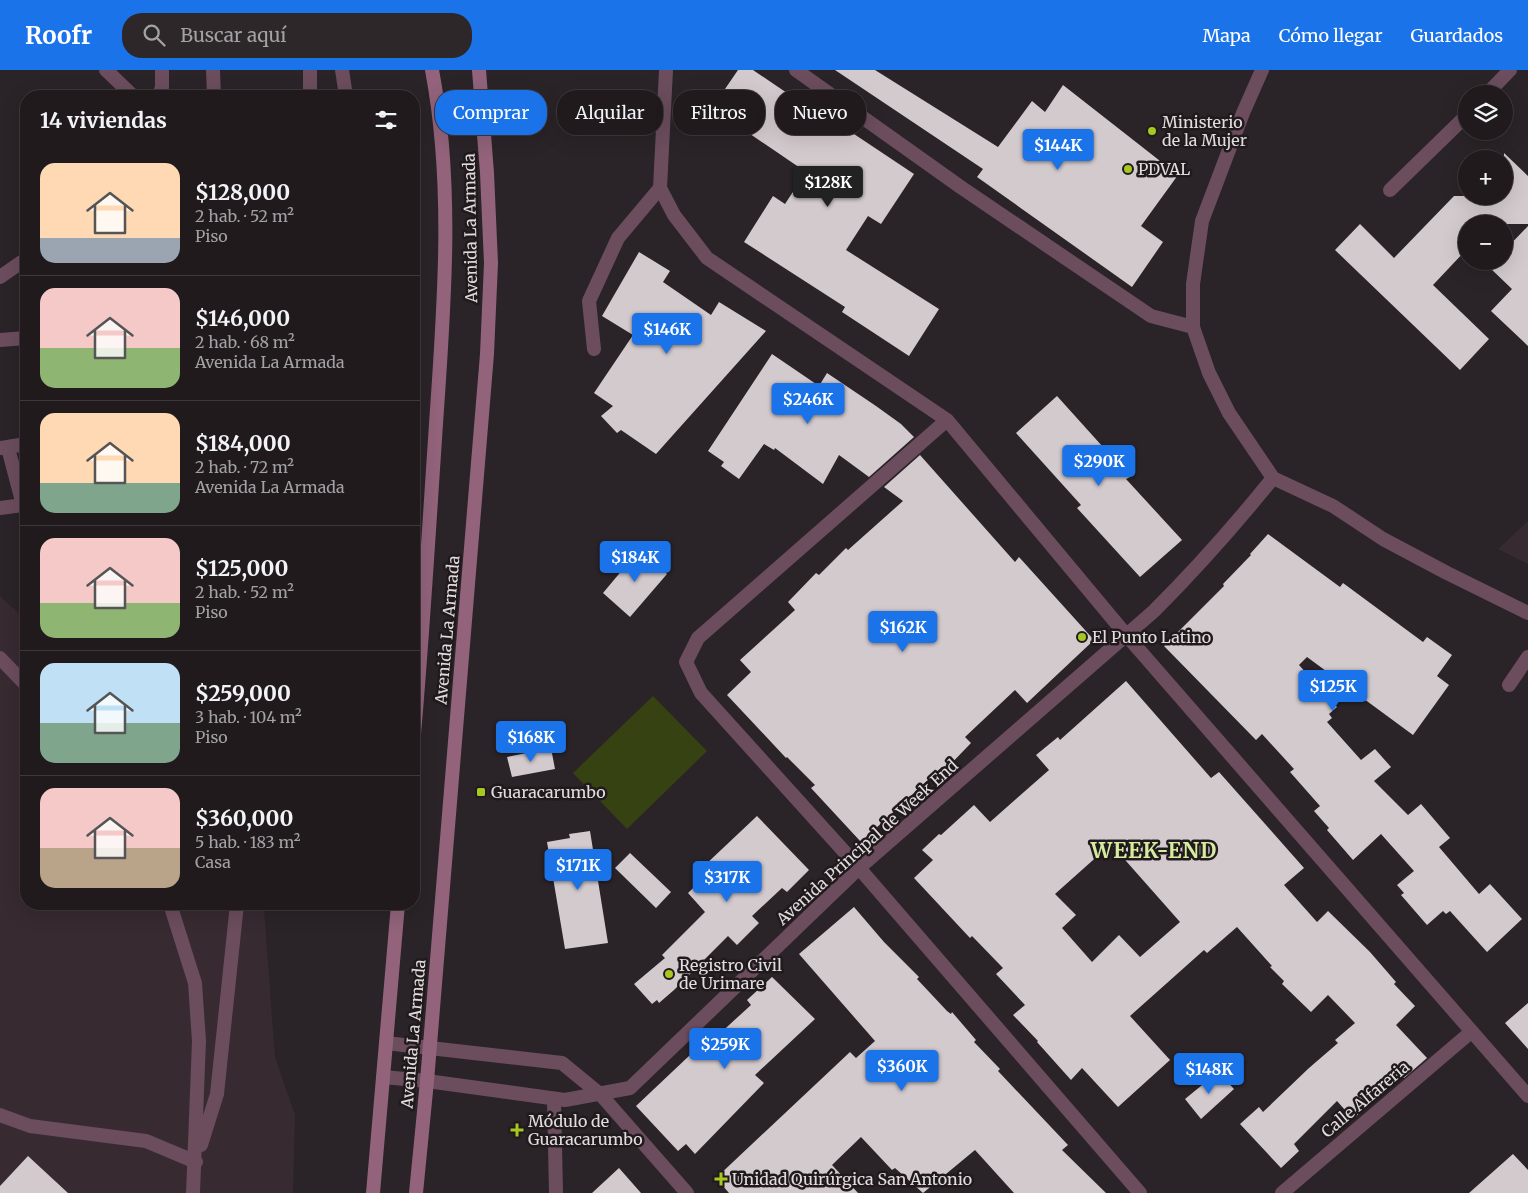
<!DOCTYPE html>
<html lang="es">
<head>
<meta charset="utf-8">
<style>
  :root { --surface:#201a1d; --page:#2d272a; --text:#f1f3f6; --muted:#a2a1a4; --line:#3d383b; --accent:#1a73e8 }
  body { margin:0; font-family:Merriweather,serif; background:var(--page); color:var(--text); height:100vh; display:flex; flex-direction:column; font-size:19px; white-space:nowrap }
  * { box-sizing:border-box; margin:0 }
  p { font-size:16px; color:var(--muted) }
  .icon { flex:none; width:28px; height:28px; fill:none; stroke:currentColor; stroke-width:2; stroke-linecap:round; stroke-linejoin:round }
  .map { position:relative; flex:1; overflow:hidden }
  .panel { position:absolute; left:20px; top:20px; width:400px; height:820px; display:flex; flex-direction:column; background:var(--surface); border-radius:20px; box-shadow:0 5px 20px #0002,0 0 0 1px var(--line) }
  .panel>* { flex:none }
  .hud { position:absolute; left:435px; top:20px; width:475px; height:45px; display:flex; gap:10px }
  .controls { position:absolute; left:1458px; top:15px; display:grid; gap:10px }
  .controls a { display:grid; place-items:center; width:55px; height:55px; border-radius:50%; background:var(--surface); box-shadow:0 5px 20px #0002,0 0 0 1px var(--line); font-size:25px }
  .price { position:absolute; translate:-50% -42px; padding:0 11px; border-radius:5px; background:var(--accent); color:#fff; font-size:16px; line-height:32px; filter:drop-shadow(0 1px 2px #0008) }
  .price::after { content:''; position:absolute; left:50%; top:30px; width:15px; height:11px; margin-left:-8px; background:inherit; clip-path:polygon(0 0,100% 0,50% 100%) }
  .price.active { background:#222; color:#fff }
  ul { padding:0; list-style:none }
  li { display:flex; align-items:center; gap:15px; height:125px; padding:0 20px }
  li+li { border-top:1px solid var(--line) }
  li span { display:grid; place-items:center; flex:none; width:140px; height:100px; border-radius:15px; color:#555 }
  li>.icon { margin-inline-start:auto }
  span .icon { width:60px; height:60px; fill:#fffc; stroke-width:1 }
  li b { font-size:21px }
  h2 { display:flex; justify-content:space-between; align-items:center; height:60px; padding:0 20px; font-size:21px }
  .chip { padding:0 18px; border-radius:20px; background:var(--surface); box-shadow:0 5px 20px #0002,0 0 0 1px var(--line); font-size:18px; line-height:45px }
  .chip.active { background:var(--accent); color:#fff }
  header { display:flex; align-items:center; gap:30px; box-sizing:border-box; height:70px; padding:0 25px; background:var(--accent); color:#fff }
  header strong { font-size:24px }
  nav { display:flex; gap:28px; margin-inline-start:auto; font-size:18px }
  .search { width:350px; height:45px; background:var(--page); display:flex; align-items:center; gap:12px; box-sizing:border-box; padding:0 18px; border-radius:20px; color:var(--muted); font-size:19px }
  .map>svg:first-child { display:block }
  .built { fill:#372a31 }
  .green { fill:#364212 }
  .building { fill:#d3cace; fill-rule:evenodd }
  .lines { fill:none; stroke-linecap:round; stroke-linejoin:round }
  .service { stroke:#6b4d5d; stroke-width:14 }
  .minor { stroke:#6b4d5d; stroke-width:14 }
  .secondary { stroke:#92637b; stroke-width:14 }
  .poi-dot { fill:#a6c821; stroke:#211a1d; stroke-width:2 }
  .labels { text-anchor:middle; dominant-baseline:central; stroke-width:5; stroke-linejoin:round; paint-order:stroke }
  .poi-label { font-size:16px; fill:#e1dcde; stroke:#211a1d; text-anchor:start }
  .street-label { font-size:16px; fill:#e1dcde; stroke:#211a1d }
  .district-label { font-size:21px; font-weight:bold; letter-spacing:1px; fill:#d5eb9f; stroke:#211a1d }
</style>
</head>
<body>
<header>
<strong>Roofr</strong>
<div class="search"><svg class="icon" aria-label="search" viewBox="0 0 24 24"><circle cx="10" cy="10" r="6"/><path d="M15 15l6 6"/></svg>Buscar aquí</div>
<nav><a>Mapa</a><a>Cómo llegar</a><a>Guardados</a></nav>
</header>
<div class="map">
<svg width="1528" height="1123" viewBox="0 0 1528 1123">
  <rect width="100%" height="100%" fill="#2a2327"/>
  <!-- built -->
  <path class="built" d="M1528 451V494L1498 479Z
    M0 526 26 550V834H259L264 839 275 987 295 1045 293 1123H0Z"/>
  <!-- green -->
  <path class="green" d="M653 626 707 681 627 759 573 703Z"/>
  <!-- building -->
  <path class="building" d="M738 0H753L837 57 839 54 914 104 881 154 868 146 846 180 939 239 909 286 842 242 845 237 744 172 773 126 785 134 806 102 712 38Z
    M835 0H875L998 77 1032 31 1045 42 1063 15 1178 105 1141 156 1163 172 1132 217 977 107 983 99Z
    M1504 83 1528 106V154H1466V180L1433 215 1489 269 1460 300 1335 180 1360 154 1394 188 1454 126H1504Z
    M1528 156V276L1491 241 1512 219 1489 197 1494 191H1504V181Z
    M639 182 670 201 663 212 711 245 719 232 766 261 656 384 621 360 617 363 601 346 613 336 594 323 633 265 602 246Z
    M772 284 819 316 827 303 876 336 901 354 914 367 869 407 839 385 823 414 775 378 774 380 764 374 739 409 721 396 724 392 708 381Z
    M1057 326 1130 407 1126 409 1182 470 1140 507 1077 438 1081 435 1016 363Z
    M920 385 1015 492 1019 487 1094 570 1027 633 1015 620 965 667 971 673 945 700 942 697 861 772 811 718 815 715 787 687 786 688 727 625 751 602 740 590 795 540 788 532 816 503 819 505 846 478 848 480 903 431 884 417Z
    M1268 464 1340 517 1343 513 1423 572 1427 567 1452 585 1437 606 1449 615 1413 665 1307 587 1299 595 1337 637 1329 644 1332 648 1327 652 1361 690 1375 679 1391 697 1374 711 1408 745 1421 734 1450 768 1439 777 1479 824 1490 814 1522 849 1487 882 1450 841 1446 844 1443 841 1427 855 1401 825 1404 823 1397 815 1414 801 1381 764 1353 790 1327 760 1329 758 1314 741 1320 736 1290 702 1294 699 1262 664 1256 670 1164 576 1224 516 1223 514 1251 485 1250 484Z
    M639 480 667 504 630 547 603 523Z
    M1126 611 1211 708 1219 702 1304 798 1284 815 1317 852 1328 841 1370 882 1396 912 1394 914 1415 936 1396 955 1427 988 1404 1008 1402 1006 1353 1049 1337 1031 1294 1074 1299 1081 1281 1098 1240 1054 1259 1037 1263 1042 1309 998 1338 973 1335 970 1355 953 1328 925 1311 942 1282 914 1284 911 1270 897 1272 896 1237 857 1207 883 1204 880 1130 946 1170 990 1118 1037 1082 998 1071 1010 1037 972 1038 971 1013 945 1025 935 996 904 1003 898 972 866 970 868 914 808 933 790 922 780 939 764 941 765 974 735 990 752 1049 700 1036 685 1058 667 1060 670ZM1111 774 1180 852 1140 887 1119 865 1092 892 1062 858 1076 845 1055 824Z
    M551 678 555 699 512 707 507 687Z
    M757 746 809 800 787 822 782 818 752 846 759 853 737 875 728 866 674 920 659 933 657 930 652 934 634 914 665 888 662 885 705 842 688 823 710 802 704 796Z
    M590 761 608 873 565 879 547 772 570 768 569 764Z
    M630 783 671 822 656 838 615 798Z
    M854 837 884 872 919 907 917 909 947 941 951 944 952 942 976 970 974 972 1000 999 998 1001 1068 1075 1062 1080 1106 1123H1014L975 1080 923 1123 895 1098 892 1100 861 1067 832 1095 858 1123H729L716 1108 850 982 856 988 875 971 799 884Z
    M772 907 815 949 755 1005 764 1013 695 1084 686 1074 678 1081 636 1036 690 985 693 988 751 935 747 930Z
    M1528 933V979L1505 953Z
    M1218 1002 1234 1019 1201 1049 1185 1029Z
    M1513 1084 1528 1100V1123H1469Z
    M28 1086 68 1123H0V1116Z
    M619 1098 641 1123H592Z"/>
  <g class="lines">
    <!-- service -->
    <path class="service" d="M106 0 133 26
      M213 0 214 26
      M310 0V26
      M342 0 346 26
      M1487 24 1510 0
      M159 26 162 17V0
      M1390 120 1466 46
      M0 207 26 189
      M0 270 26 268
      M594 279 589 231 618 168 660 118
      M1 378 26 374
      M8 378 23 435
      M0 438 23 435 26 437
      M0 588 26 615
      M170 834 195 913 199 971 193 1123
      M554 1029 556 1123
      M0 1045 30 1056 146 1071 196 1092
      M201 1075 217 1024 237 834"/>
    <!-- minor -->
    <path class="minor" d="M666 0 660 118 674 145 707 188 947 350 698 568 686 592 701 623 859 798 1140 1123
      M796 0 962 118 1151 246 1193 257
      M1262 0 1243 43 1202 151 1193 214V257L1209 303 1229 343 1273 408 1333 436 1383 469 1447 503 1528 543
      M947 350 1127 566 1528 1026
      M1509 615 1528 587
      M386 973 562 993 601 1025 687 1123
      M383 1007 427 1011 565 1030 630 1018 859 798 1154 541C1196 499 1235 455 1273 408
      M1282 1123 1471 962"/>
    <!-- secondary -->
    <path class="secondary" d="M414 664C423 561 429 458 436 354 444 237 454 116 432 0
      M373 1123 398 834
      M416 1123 427 1011 487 284 491 193 487 103 479 0"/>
  </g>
  <!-- markers -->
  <g class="poi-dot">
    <circle cx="1152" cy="61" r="5"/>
    <circle cx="1128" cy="99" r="5"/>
    <circle cx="1082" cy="567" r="5"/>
    <rect x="476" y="717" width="10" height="10" rx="2.5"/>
    <circle cx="669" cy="904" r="5"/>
    <path d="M514.5 1052.5h5v5h5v5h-5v5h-5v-5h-5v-5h5z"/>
    <path d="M718.5 1101.5h5v5h5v5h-5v5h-5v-5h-5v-5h5z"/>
  </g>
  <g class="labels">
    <!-- poi labels -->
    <g class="poi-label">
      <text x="1162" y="52">Ministerio<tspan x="1162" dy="18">de la Mujer</tspan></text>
      <text x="1138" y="99">PDVAL</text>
      <text x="1092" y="567">El Punto Latino</text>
      <text x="491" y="722">Guaracarumbo</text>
      <text x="679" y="895">Registro Civil<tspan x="679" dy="18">de Urimare</tspan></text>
      <text x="528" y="1051">Módulo de<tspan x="528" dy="18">Guaracarumbo</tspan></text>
      <text x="732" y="1109">Unidad Quirúrgica San Antonio</text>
    </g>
    <!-- street labels -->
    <g class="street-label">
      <text transform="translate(470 158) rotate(-91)">Avenida La Armada</text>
      <text transform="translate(447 560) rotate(-85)">Avenida La Armada</text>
      <text transform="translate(867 772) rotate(-42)">Avenida Principal de Week End</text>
      <text transform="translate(413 964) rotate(-85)">Avenida La Armada</text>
      <text transform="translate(1365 1029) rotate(-40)">Calle Alfareria</text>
    </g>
    <!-- district labels -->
    <g class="district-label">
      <text x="1154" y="780">WEEK-END</text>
    </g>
  </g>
</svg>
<div class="controls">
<a><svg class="icon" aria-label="layers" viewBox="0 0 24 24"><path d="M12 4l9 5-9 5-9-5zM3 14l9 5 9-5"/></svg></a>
<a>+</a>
<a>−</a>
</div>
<b class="price" style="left:1058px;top:101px">$144K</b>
<b class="price active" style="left:828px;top:138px">$128K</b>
<b class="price" style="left:667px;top:285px">$146K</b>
<b class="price" style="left:808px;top:355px">$246K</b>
<b class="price" style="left:1099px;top:417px">$290K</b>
<b class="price" style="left:635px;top:513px">$184K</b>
<b class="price" style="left:903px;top:583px">$162K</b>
<b class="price" style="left:1333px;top:642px">$125K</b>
<b class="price" style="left:531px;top:693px">$168K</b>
<b class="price" style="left:578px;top:821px">$171K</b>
<b class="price" style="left:727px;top:833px">$317K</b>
<b class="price" style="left:725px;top:1000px">$259K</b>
<b class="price" style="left:902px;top:1022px">$360K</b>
<b class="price" style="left:1209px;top:1025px">$148K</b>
<div class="hud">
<a class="chip active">Comprar</a>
<a class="chip">Alquilar</a>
<a class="chip">Filtros</a>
<a class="chip">Nuevo</a>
</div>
<section class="panel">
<h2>14 viviendas<svg class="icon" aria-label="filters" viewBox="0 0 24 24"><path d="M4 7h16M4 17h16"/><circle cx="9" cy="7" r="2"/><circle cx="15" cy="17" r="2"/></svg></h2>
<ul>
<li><span style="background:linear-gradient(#ffd9b3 75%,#9aa5b1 0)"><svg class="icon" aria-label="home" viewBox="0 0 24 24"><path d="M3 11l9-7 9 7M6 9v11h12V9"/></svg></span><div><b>$128,000</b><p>2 hab. · 52 m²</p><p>Piso</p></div></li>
<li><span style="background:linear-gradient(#f6c9c9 60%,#8fb573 0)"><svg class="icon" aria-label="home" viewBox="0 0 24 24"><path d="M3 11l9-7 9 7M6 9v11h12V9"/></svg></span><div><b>$146,000</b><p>2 hab. · 68 m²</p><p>Avenida La Armada</p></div></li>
<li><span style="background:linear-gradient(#ffd9b3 70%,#7fa58c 0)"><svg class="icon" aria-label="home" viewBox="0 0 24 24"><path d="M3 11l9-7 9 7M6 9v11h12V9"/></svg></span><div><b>$184,000</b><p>2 hab. · 72 m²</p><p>Avenida La Armada</p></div></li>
<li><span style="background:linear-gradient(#f6c9c9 65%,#8fb573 0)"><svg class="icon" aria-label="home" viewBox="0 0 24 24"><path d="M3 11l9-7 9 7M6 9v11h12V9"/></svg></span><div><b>$125,000</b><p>2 hab. · 52 m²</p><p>Piso</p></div></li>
<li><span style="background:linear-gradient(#bfe0f5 60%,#7fa58c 0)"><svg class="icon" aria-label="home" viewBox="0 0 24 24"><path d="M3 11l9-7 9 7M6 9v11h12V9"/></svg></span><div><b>$259,000</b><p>3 hab. · 104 m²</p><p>Piso</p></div></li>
<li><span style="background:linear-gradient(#f6c9c9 60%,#b9a48a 0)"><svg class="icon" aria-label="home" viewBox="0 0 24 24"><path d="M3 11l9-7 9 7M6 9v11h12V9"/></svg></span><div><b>$360,000</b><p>5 hab. · 183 m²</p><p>Casa</p></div></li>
</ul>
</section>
</div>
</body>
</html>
